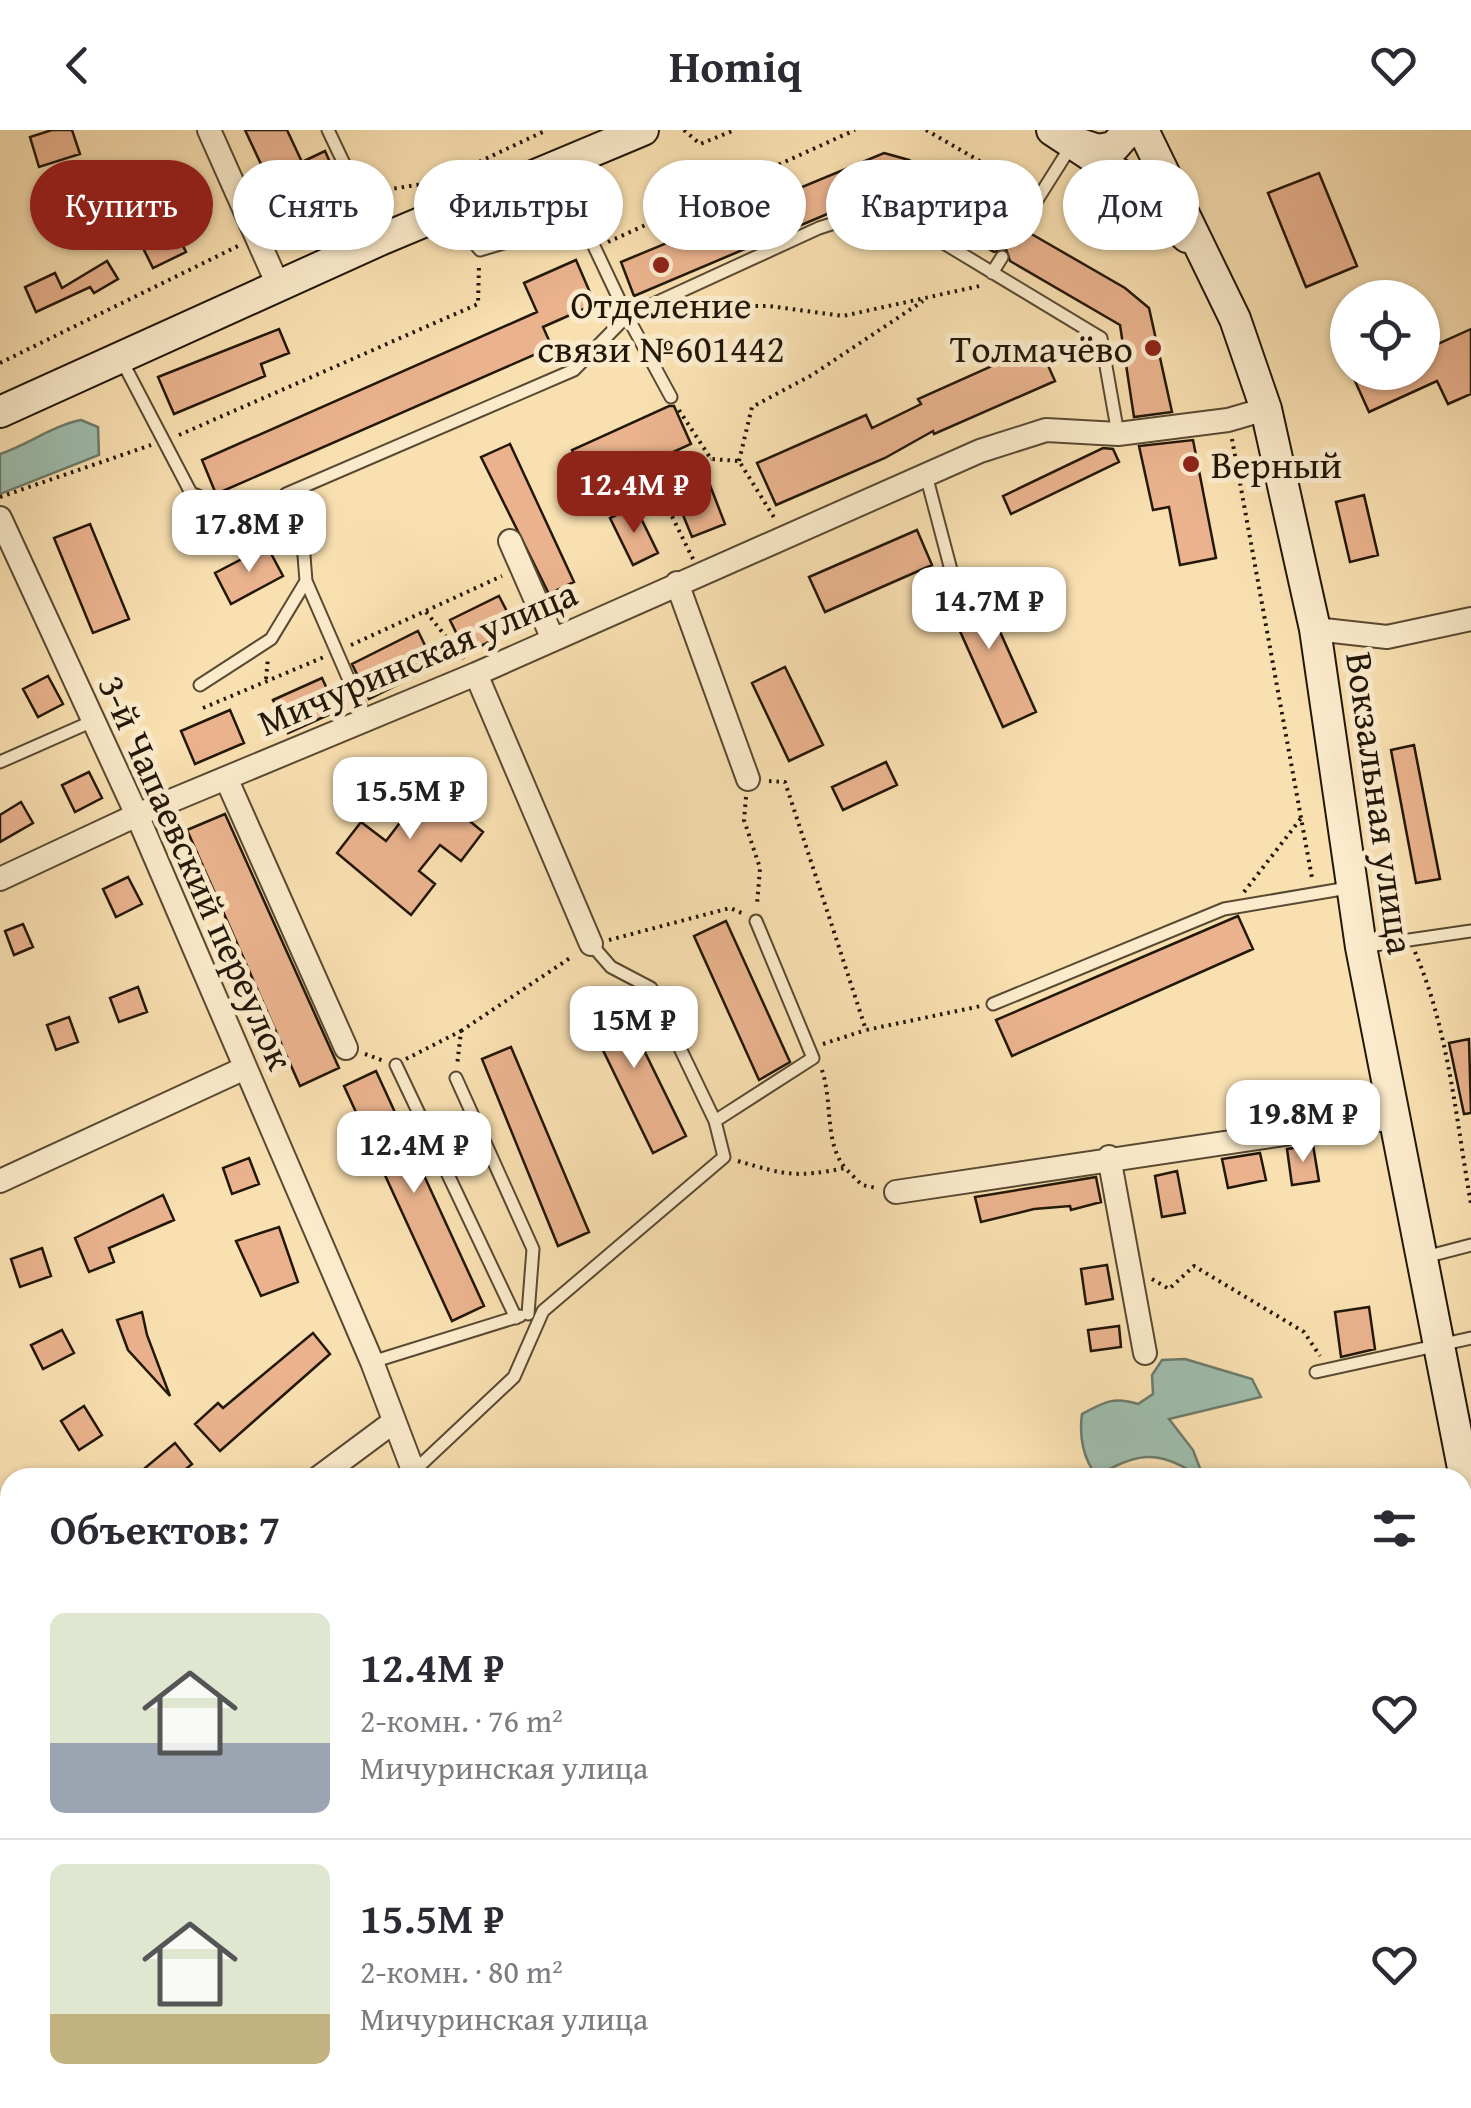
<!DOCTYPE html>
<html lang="ru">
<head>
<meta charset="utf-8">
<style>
  :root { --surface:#fff; --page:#f7f7f7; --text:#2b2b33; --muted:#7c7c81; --line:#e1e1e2; --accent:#8f2418 }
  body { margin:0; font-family:"Gentium Book Plus",serif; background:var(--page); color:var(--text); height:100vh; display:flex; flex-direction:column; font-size:38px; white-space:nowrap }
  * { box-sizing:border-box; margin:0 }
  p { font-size:32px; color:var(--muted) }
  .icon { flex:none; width:55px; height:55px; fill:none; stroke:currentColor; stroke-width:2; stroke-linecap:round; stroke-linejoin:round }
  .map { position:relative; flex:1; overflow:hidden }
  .details { position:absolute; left:0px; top:1338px; width:1472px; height:642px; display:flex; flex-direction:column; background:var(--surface); border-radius:30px 30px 0 0; box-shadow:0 2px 8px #0004 }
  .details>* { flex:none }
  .hud { position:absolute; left:30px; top:30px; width:1412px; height:90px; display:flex; gap:20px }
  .controls { position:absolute; left:1330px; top:150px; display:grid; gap:20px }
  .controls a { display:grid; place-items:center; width:110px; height:110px; border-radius:50%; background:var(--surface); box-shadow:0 2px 8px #0004; font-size:50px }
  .price { position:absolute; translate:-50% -85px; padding:0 22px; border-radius:20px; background:#fff; color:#222; font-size:32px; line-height:65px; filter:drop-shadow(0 2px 5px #0008) }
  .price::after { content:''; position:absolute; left:50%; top:60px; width:30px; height:22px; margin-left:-15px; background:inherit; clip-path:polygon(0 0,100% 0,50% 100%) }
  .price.on { background:var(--accent); color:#fff }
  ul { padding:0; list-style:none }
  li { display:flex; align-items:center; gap:30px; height:250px; padding:0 50px }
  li+li { border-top:2px solid var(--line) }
  li span { display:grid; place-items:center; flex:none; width:280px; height:200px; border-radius:15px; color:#555 }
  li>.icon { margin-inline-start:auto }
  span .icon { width:120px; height:120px; fill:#fffc; stroke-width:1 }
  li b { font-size:42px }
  h2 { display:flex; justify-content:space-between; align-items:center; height:120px; padding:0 50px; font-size:42px }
  .tag { padding:0 35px; border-radius:45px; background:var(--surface); box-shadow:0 2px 8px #0004; font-size:35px; line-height:90px }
  .tag.on { background:var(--accent); color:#fff }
  header { display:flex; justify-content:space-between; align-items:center; height:130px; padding:0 50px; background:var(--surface); font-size:45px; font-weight:700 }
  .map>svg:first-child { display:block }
  .water { fill:#9ebdad; stroke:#6c7b6b; stroke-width:2.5 }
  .building { fill:#eab38e; stroke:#221708; stroke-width:2.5 }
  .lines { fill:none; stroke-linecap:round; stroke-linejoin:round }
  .lane-casing { stroke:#584932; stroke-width:15 }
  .street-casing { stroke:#584932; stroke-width:26 }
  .secondary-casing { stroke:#221708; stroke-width:34 }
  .path { stroke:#221708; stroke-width:4; stroke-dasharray:2.5 5; stroke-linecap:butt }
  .lane { stroke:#fbebcc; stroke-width:11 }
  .street { stroke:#fbebcc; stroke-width:22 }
  .secondary { stroke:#fbebcc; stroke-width:30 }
  .poi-dot { fill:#8f2418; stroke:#fbebcc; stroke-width:4 }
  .labels { text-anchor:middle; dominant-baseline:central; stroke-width:10; stroke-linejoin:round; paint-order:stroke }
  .poi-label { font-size:38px; fill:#221708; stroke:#fbebcc }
  .street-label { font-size:38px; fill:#221708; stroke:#fbebcc }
</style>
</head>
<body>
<header><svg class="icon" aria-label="back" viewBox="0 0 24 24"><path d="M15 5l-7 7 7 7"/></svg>Homiq<svg class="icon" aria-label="heart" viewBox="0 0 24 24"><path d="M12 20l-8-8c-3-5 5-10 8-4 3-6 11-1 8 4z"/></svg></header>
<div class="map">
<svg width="1471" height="1978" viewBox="0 0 1471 1978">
  <rect width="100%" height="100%" fill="#f9e0b1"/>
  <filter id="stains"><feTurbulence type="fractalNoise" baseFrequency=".002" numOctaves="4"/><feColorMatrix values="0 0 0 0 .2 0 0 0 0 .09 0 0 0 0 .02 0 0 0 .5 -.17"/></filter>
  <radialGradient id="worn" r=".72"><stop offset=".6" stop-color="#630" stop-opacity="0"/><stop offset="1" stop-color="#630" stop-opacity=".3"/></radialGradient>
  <!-- water -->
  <path class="water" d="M81 290 98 297 99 325 0 364V324C29 314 52 296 81 290Z
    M1185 1229 1252 1249 1261 1267 1169 1289 1193 1320 1201 1341 1193 1343C1156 1318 1132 1325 1097 1346 1083 1329 1079 1306 1082 1284 1104 1272 1114 1266 1138 1274L1153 1264 1152 1245 1162 1230Z"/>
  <!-- building -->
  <path class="building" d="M52 0H72L80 24 39 37 30 7Z
    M245 0H287L302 32 325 21 332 37 275 64Z
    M884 23 909 30 1012 92 1016 105 1028 102 1125 158 1149 178 1172 282 1134 287 1120 195 1010 131 1006 119 994 122 884 60 634 166 621 132Z
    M1319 43 1357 136 1306 157 1268 63Z
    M173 96 186 122 153 138 140 112Z
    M576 130 595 174 543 197 552 217 216 364 202 330 537 182 524 153Z
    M107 131 118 149 94 163 90 157 36 182 25 157 55 143 62 158Z
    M279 199 289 223 261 234 265 246 174 284 158 247Z
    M1471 199V264L1448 274 1437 251 1369 282 1355 251 1375 242H1422V221Z
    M1039 215 1055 251 934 304 933 301 885 328 776 375 757 333 866 285 872 298 921 274 918 269Z
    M669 276H674L691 314 590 360 572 320Z
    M1193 310 1216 428 1180 435 1169 377 1153 380 1139 316Z
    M510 314 574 452 549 464 481 327Z
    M1103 318 1113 319 1119 332 1011 384 1003 366Z
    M706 345 725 394 692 407 672 358Z
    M1364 365 1378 425 1350 432 1336 372Z
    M635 376 658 423 633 435 610 388Z
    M90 394 129 489 93 503 54 408Z
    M917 400 932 435 825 482 809 447Z
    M267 416 283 446 231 474 215 443Z
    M975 446 1036 582 1003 597 942 461Z
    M499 466 516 499 466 523 450 490Z
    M418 501 435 536 369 569 352 534Z
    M785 537 823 615 789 631 752 553Z
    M48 546 63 574 38 587 23 559Z
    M322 548 337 581 288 603 273 570Z
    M230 580 244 613 195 634 181 601Z
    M1414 615 1440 749 1416 753 1391 620Z
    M886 632 897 655 843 680 832 657Z
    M406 639 483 702 461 731 440 715 419 741 435 754 411 785 337 723 361 692 386 711 405 686 383 669Z
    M89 642 102 668 75 682 62 655Z
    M21 672 33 693 0 712V685Z
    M225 684 339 938 300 956 187 700Z
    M128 747 142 774 116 787 103 759Z
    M1238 786 1253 819 1012 926 996 890Z
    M726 791 790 932 759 950 694 806Z
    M23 794 33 817 14 825 5 801Z
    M138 857 147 882 119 892 110 868Z
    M614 859 686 1006 653 1023 581 875Z
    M69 887 78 912 56 920 47 895Z
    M1469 909 1471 983 1464 984 1449 913Z
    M511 917 589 1102 558 1116 482 929Z
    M376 941 484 1176 452 1191 344 956Z
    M1313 1015 1319 1051 1292 1055 1287 1019Z
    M1260 1023 1266 1050 1228 1058 1222 1029Z
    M249 1028 259 1054 232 1064 223 1038Z
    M1177 1041 1185 1083 1162 1087 1155 1046Z
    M1096 1047 1101 1072 1071 1080 1070 1076 1034 1079 981 1092 975 1067Z
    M163 1065 174 1090 109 1118 114 1132 89 1142 75 1108Z
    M279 1097 298 1152 261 1166 236 1111Z
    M42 1118 51 1146 20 1157 11 1129Z
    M1107 1135 1113 1169 1086 1174 1081 1139Z
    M1369 1177 1375 1219 1341 1227 1335 1182Z
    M142 1182 147 1205 170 1266 128 1220 117 1190Z
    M1119 1196 1121 1217 1091 1221 1088 1200Z
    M62 1200 74 1223 43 1239 31 1215Z
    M313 1203 330 1224 220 1321 195 1294 218 1273 223 1278Z
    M84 1276 102 1305 79 1320 61 1291Z
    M175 1313 192 1334 175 1348H133Z"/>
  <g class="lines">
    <!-- lane casing -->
    <g class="lane-casing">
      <path id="lane" d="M328 0 380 109
        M449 82 480 120 581 90
        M1020 97 1071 16
        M992 143 1002 127
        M122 231 191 363 244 386 281 377 303 413 306 451 366 589
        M671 267 627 186 819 98 884 77 1101 208 1118 304
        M926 345 951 440
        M281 377 286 364 574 240 627 186 557 38
        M200 555 271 509 306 451
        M0 632 93 591
        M1361 817 1471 801
        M993 874 1224 779 1348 758
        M396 935 516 1188
        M456 948 533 1119 528 1184
        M715 991 813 928 756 791
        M1425 1127 1471 1115
        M372 1232 520 1186
        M1316 1242 1471 1208
        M413 1342 514 1247 543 1181 724 1027 715 991 651 858 611 837 591 814
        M1462 1428 1471 1427
        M1357 1970 1378 1978"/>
    </g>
    <!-- street casing -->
    <g class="street-casing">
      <path id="street" d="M209 0 278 155
        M0 388 137 685 372 1232 416 1348
        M510 411 552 507
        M677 453 748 649
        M1315 499 1387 507 1471 489
        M476 544 591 814
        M226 648 346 918
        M0 749 137 685 476 544 980 321 1046 300 1118 304 1228 290 1266 279
        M1109 1027 1145 1223
        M0 1051 245 938
        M896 1062 1392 988
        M318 1348 392 1293
        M0 1583 10 1575
        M0 1642 10 1664
        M1462 1771 1471 1769
        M139 1970 142 1978
        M344 1970 346 1978
        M594 1970 607 1978
        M515 1978 519 1970
        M1333 1978 1339 1970"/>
    </g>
    <!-- secondary casing -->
    <g class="secondary-casing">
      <path id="secondary" d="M1052 0 1128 50 1187 107
        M1143 0 1235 189 1266 279 1315 499 1361 817 1471 1379
        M1077 13 1098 20 1114 17 1129 0
        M0 282 380 110 643 0"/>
    </g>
    <!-- path -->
    <path class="path" d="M684 0 700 14 735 0
      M926 0 1026 58
      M372 62 436 52 547 0
      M274 100 344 71
      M608 112 855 0
      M688 176H769L843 186 984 155
      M0 233 238 116
      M679 280 711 329 739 331 775 389
      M179 305 478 174 479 135
      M1232 309 1312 748
      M739 331 752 277 812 245 923 171
      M0 367 151 315
      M693 429 660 362 711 329
      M426 482 464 529
      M351 515 502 446
      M266 549 268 528
      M203 578 324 527
      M769 651 785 652 866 900 981 876
      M746 667 744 690 760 738 757 775
      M1244 762 1302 687
      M1379 782 1399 797
      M609 810 730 778 744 784
      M1415 822C1449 901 1456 990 1471 1074
      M461 901 573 826
      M823 914 866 900
      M365 924 384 931
      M406 929 461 901 457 936
      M822 940C833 974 824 1011 845 1038
      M738 1031C786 1045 795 1048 845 1038L862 1055 877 1058
      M1152 1149 1169 1159 1194 1136 1304 1202 1320 1226"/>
    <!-- lane -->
    <use href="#lane" class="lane"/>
    <!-- street -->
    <use href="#street" class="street"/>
    <!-- secondary -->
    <use href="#secondary" class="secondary"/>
  </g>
  <!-- markers -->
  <g class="poi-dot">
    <circle cx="661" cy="135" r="10"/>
    <circle cx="1153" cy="218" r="10"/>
    <circle cx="1191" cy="334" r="10"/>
  </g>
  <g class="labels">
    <!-- poi labels -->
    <g class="poi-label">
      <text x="661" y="174">Отделение<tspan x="661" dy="44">связи №601442</tspan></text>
      <text x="1133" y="218" text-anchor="end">Толмачёво</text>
      <text x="1211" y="334" text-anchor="start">Верный</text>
    </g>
    <!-- street labels -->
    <g class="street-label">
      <text transform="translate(417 527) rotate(-23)">Мичуринская улица</text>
      <text transform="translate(1381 673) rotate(82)">Вокзальная улица</text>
      <text transform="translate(197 742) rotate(66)">3-й Чапаевский переулок</text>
    </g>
  </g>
  <rect width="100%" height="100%" filter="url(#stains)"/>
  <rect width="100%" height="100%" fill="url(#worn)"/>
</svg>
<div class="controls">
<a><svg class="icon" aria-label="locate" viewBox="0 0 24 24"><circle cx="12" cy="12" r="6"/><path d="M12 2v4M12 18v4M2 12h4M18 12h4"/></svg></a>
</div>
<b class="price on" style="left:634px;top:406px">12.4M ₽</b>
<b class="price" style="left:249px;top:445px">17.8M ₽</b>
<b class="price" style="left:989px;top:522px">14.7M ₽</b>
<b class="price" style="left:410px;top:712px">15.5M ₽</b>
<b class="price" style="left:634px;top:941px">15M ₽</b>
<b class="price" style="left:1303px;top:1035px">19.8M ₽</b>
<b class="price" style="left:414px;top:1066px">12.4M ₽</b>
<div class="hud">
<a class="tag on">Купить</a>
<a class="tag">Снять</a>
<a class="tag">Фильтры</a>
<a class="tag">Новое</a>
<a class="tag">Квартира</a>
<a class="tag">Дом</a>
</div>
<section class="details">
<h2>Объектов: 7<svg class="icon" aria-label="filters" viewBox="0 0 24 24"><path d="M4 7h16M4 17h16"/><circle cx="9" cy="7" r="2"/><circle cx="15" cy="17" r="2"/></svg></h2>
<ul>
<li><span style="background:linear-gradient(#dfe7d0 65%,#9aa5b1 0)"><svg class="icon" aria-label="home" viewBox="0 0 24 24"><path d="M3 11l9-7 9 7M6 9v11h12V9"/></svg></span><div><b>12.4M ₽</b><p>2-комн. · 76 m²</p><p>Мичуринская улица</p></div><svg class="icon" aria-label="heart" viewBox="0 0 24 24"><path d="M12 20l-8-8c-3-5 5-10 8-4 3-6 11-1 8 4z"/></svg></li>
<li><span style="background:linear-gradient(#dfe7d0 75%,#c2b280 0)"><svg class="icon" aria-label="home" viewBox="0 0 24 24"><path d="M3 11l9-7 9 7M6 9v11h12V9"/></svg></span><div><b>15.5M ₽</b><p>2-комн. · 80 m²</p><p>Мичуринская улица</p></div><svg class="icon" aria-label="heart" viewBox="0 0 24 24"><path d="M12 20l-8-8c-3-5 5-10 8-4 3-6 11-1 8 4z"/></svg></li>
</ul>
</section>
</div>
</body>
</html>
